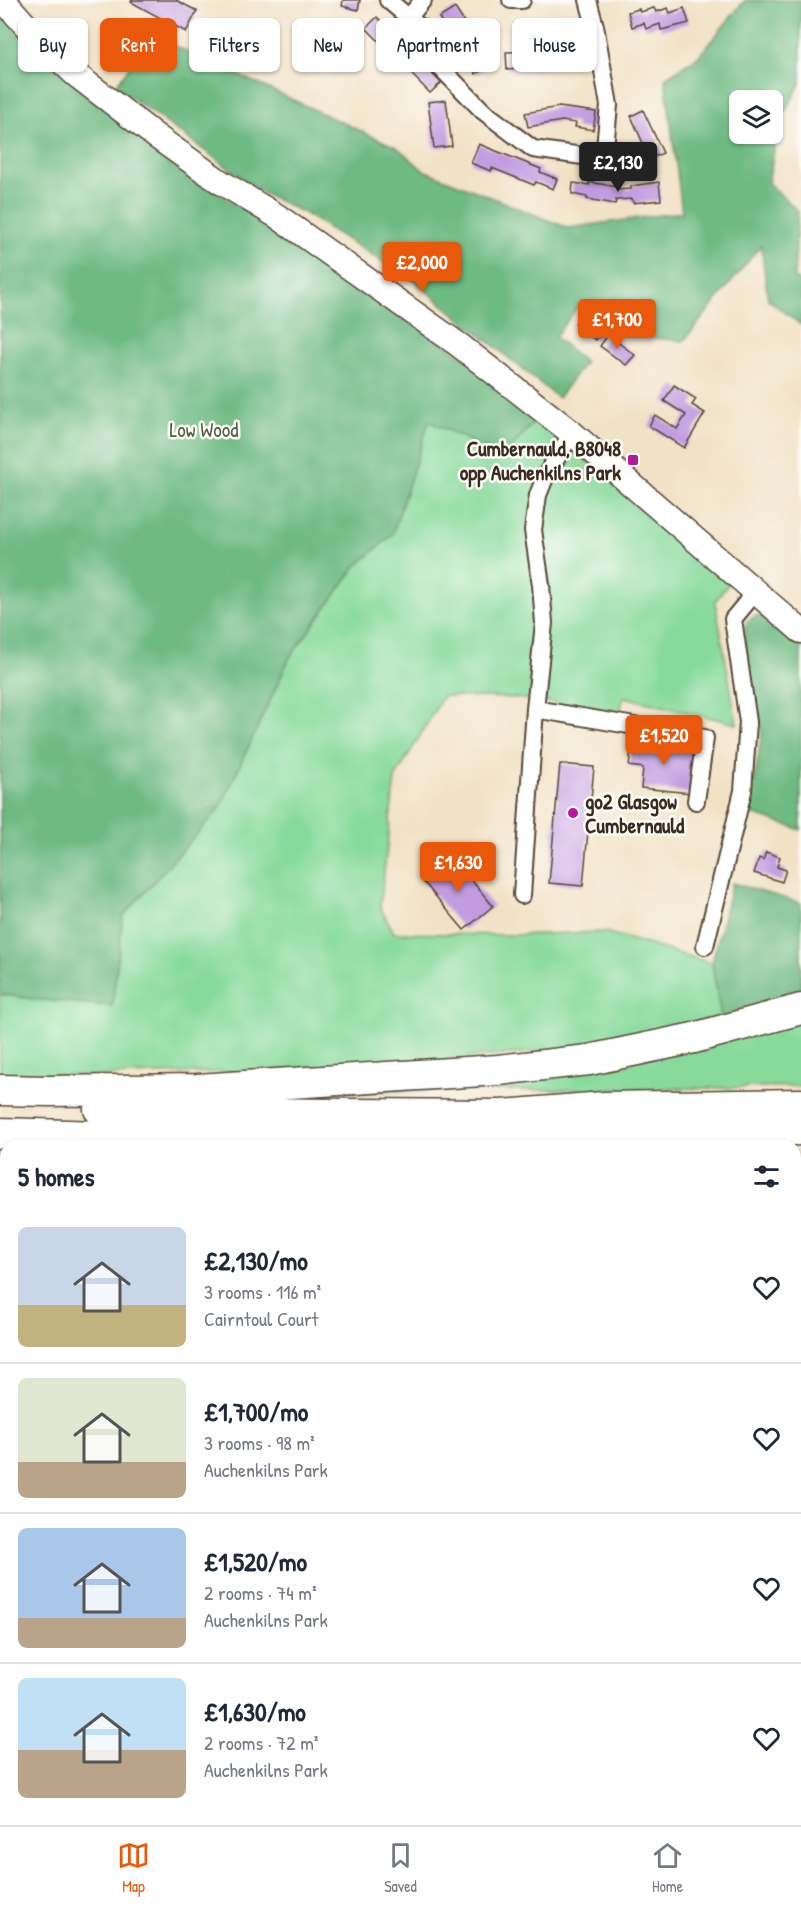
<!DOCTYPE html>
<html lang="en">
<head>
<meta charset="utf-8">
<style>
  :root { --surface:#fff; --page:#f6f6f7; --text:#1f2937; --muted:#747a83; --line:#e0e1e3; --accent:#ea580c }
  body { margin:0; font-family:"Patrick Hand",sans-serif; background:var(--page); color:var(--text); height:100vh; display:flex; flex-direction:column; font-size:22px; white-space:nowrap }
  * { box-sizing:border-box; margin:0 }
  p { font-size:20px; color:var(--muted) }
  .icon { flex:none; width:33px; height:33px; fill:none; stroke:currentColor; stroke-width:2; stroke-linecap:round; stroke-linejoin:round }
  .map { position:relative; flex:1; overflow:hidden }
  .sheet { position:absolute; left:0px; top:1140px; width:801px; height:686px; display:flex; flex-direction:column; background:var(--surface); border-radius:18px 18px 0 0; box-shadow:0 2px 4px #0004 }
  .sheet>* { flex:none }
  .banner { position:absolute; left:18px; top:18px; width:765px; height:54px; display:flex; gap:12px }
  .fabs { position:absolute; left:729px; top:90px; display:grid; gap:12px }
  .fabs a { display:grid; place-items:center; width:54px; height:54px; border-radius:9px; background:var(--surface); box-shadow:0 2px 4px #0004; font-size:30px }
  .price { position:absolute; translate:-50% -51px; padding:0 14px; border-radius:6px; background:var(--accent); color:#fff; font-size:20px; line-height:39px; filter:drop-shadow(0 2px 3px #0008) }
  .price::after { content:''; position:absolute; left:50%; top:36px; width:18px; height:14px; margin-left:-9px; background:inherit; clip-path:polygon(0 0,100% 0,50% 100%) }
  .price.active { background:#222; color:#fff }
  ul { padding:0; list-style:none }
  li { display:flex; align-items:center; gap:18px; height:150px; padding:0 18px }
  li+li { border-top:2px solid var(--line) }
  li span { display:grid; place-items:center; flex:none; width:168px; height:120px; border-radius:9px; color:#555 }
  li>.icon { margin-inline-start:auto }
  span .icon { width:72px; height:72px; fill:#fffc; stroke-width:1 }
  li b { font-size:26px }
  h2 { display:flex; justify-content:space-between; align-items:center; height:72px; padding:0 18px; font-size:26px }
  .tag { padding:0 21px; border-radius:9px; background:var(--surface); box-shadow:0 2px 4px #0004; font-size:21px; line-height:54px }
  .tag.active { background:var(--accent); color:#fff }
  .dock { display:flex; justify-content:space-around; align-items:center; height:84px; border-top:2px solid var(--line); background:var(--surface); font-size:16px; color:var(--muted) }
  .dock a { display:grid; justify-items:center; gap:3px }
  .dock .active { color:var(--accent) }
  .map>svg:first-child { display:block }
  .green { fill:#88da9b; stroke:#62825c; stroke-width:1.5 }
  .forest { fill:#6eba83; stroke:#547250; stroke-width:1.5; fill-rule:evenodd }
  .building { fill:#c39be1 }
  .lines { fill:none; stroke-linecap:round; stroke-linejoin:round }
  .minor-casing { stroke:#564637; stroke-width:20 }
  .secondary-casing { stroke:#564637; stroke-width:27 }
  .primary-casing { stroke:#564637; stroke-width:30 }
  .motorway-casing { stroke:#564637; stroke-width:33 }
  .minor { stroke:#fff; stroke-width:16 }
  .secondary { stroke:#fff; stroke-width:24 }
  .primary { stroke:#fff; stroke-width:27 }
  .motorway { stroke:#fff; stroke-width:30 }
  .poi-dot { fill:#b5179e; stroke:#fdfcf7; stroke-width:2 }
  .labels { text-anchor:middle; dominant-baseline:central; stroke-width:5; stroke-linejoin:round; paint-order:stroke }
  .park-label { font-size:21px; fill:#525f44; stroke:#fdfcf7 }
  .poi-label { font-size:21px; font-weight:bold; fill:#3b2a1e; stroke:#fdfcf7; text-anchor:end }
</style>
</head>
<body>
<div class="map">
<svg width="801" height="1825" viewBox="0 0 801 1825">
  <rect width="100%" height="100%" fill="#fdfcf7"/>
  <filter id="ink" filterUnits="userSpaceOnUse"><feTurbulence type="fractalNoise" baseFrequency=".0167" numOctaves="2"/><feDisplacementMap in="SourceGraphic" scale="12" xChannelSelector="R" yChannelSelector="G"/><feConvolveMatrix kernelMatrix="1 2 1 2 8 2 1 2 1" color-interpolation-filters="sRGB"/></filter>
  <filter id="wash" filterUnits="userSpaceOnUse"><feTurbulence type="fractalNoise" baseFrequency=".008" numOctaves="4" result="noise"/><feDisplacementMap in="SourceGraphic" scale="24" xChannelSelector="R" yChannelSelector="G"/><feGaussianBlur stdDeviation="1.35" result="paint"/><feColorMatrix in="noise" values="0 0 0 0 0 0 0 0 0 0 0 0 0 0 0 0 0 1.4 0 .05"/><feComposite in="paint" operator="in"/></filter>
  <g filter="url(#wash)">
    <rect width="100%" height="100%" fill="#f1e2c6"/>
    <!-- green -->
    <path class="green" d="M429 421 503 457 534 422 572 448 730 582 715 601 737 724 624 697 620 711 516 698 443 696 395 778 380 907 394 933 510 935 605 932 712 963 721 1017 555 1050 370 1067 95 1076 0 1073V994L32 999 112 1006 123 916 220 808 290 657 355 567 392 535Z
      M801 1016V1086L717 1088 341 1092Z
      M43 1820H150V1825L74 1823 43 1825Z"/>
    <!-- forest -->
    <path class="forest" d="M745 0H801V82L779 124 768 183 798 211 794 277 801 283V325L768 299 761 245 684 341 650 338 582 301 555 337 585 362 558 398 414 281 304 213 263 193 116 86 151 35 398 148 423 170 568 228 682 212 665 78 698 57ZM740 100H772V134H740Z
      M0 13 203 183 464 357 523 408 534 422 503 457 429 421 392 535 355 567 290 657 220 808 123 916 112 1006 32 999 0 994Z
      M757 615 778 623 801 644V830L749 813 762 733 745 653V627L747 621Z
      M732 883 801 903V988L721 1017 712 963Z
      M0 1145 6 1146V1376L0 1328Z
      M795 1230 801 1231V1634L795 1637Z
      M801 1759V1825H594L603 1820H795V1761Z
      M232 1820H465L459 1825H233Z"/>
    <g id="blocks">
      <!-- building -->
      <path class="building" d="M132 0H176L197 11 186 32 131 2Z
        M343 0H360L358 10 342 6Z
        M455 8 491 64 476 74 439 18Z
        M654 8 656 12 668 8 670 13 684 8 689 23 661 30 660 24 646 29 644 23 632 27 628 12 639 9 640 12Z
        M377 17 441 83 430 93 366 28Z
        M583 38 588 56 543 68 507 70 506 52 542 51Z
        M446 100 452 146 434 148 428 102Z
        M559 107 596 112 593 130 575 127 576 123 562 121 528 127 525 113Z
        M643 110 663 153 650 159 631 116Z
        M479 144 541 169 540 172 557 179 553 189 536 182 534 185 492 168 491 171 471 163Z
        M589 182 618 187 617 190 631 189V186L659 182 661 200 633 203 632 199 616 200 615 204 587 199V197L572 194 573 183 589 185Z
        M582 315 603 330 595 340 575 324Z
        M608 335 635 355 626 365 600 346Z
        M674 385 696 399 692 405 705 413 684 448 649 426 655 415 677 429 686 415 664 401Z
        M632 741 695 747 691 793 641 788 643 768 629 766Z
        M560 764 594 767 583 886 549 883Z
        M766 852 780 857 777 867 786 870 782 882 754 873 759 858 763 860Z
        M451 856 493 906 464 930 422 880Z"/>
    </g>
  </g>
  <g filter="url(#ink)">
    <use href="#blocks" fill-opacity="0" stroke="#564637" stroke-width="1.5"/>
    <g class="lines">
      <!-- minor casing -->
      <g class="minor-casing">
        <path id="minor" d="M388 0 421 28 433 60 483 111 533 149 632 163
          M511 0H522
          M588 0 595 26 609 105 604 159
          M409 17 423 0
          M535 709 705 738 696 801
          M522 895 535 709 544 623 541 585 533 530 538 495 546 475 572 433
          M705 946 743 791 748 722 733 619 757 590"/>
      </g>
      <!-- secondary casing -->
      <g class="secondary-casing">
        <path id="secondary" d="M3 0 39 40 75 74 157 137 219 181 277 216 459 345 572 433 801 631"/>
      </g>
      <!-- primary casing -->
      <g class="primary-casing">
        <path id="primary" d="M0 1443 6 1478
          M0 1617 6 1709
          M795 1659 801 1656
          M795 1696 801 1693
          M34 1825 35 1820
          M205 1825 206 1820
          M532 1825 538 1820
          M579 1825 587 1820"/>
      </g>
      <!-- motorway casing -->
      <g class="motorway-casing">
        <path id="motorway" d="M0 1090 50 1091 197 1089 498 1070 589 1060 694 1038 801 1009
          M99 1109 200 1113 501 1115 604 1107 801 1104
          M0 1133 204 1139 507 1142 617 1134 801 1130
          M795 1214 801 1216"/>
      </g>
      <!-- minor -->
      <use href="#minor" class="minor"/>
      <!-- secondary -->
      <use href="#secondary" class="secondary"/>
      <!-- primary -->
      <use href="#primary" class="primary"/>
      <!-- motorway -->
      <use href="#motorway" class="motorway"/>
    </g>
  </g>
  <!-- markers -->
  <g class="poi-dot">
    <rect x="627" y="454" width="12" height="12" rx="3"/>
    <circle cx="573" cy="813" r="6"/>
  </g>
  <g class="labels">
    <!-- park labels -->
    <g class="park-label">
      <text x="204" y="429">Low Wood</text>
    </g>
    <!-- poi labels -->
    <g class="poi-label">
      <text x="621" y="448">Cumbernauld, B8048<tspan x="621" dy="24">opp Auchenkilns Park</tspan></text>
      <text x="585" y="801" text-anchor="start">go2 Glasgow<tspan x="585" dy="24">Cumbernauld</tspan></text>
    </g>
  </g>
</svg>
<div class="fabs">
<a><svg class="icon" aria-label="layers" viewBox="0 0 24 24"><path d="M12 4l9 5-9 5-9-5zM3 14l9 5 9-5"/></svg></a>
</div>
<b class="price active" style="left:618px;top:193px">£2,130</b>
<b class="price" style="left:422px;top:293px">£2,000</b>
<b class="price" style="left:617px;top:350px">£1,700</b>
<b class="price" style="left:664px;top:766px">£1,520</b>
<b class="price" style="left:458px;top:893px">£1,630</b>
<div class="banner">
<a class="tag">Buy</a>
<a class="tag active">Rent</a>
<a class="tag">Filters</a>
<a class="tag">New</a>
<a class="tag">Apartment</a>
<a class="tag">House</a>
</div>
<section class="sheet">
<h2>5 homes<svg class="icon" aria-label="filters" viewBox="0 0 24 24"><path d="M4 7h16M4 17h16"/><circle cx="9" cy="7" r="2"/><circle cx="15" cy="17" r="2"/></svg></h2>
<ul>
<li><span style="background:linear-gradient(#c9d6e8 65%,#c2b280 0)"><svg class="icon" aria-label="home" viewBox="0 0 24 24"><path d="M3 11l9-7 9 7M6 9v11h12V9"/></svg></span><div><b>£2,130/mo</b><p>3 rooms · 116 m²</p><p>Cairntoul Court</p></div><svg class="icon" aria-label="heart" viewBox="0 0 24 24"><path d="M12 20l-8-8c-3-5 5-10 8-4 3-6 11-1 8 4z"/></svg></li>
<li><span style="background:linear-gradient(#dfe7d0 70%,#b9a48a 0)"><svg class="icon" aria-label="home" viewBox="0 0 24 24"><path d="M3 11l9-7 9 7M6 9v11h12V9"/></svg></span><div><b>£1,700/mo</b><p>3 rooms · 98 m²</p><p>Auchenkilns Park</p></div><svg class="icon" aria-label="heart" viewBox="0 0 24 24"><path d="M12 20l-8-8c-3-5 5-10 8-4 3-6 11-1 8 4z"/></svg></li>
<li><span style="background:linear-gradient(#a9c7e8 75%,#b9a48a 0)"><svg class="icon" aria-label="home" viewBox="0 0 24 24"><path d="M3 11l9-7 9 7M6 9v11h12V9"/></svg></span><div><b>£1,520/mo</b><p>2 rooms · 74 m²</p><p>Auchenkilns Park</p></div><svg class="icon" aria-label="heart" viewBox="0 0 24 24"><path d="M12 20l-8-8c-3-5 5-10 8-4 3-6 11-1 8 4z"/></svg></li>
<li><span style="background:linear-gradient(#bfe0f5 60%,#b9a48a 0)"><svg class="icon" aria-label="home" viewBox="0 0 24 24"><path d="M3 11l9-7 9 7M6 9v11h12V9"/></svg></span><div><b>£1,630/mo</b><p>2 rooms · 72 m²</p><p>Auchenkilns Park</p></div><svg class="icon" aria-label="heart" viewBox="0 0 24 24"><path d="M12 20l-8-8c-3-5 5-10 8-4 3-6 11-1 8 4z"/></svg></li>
</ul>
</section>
</div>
<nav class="dock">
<a class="active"><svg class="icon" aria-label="map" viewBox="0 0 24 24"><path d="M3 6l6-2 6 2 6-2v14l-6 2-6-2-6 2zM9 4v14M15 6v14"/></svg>Map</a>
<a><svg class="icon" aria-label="saved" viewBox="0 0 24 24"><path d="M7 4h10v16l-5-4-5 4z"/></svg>Saved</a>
<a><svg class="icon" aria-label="home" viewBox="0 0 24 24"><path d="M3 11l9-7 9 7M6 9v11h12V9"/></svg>Home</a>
</nav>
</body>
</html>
